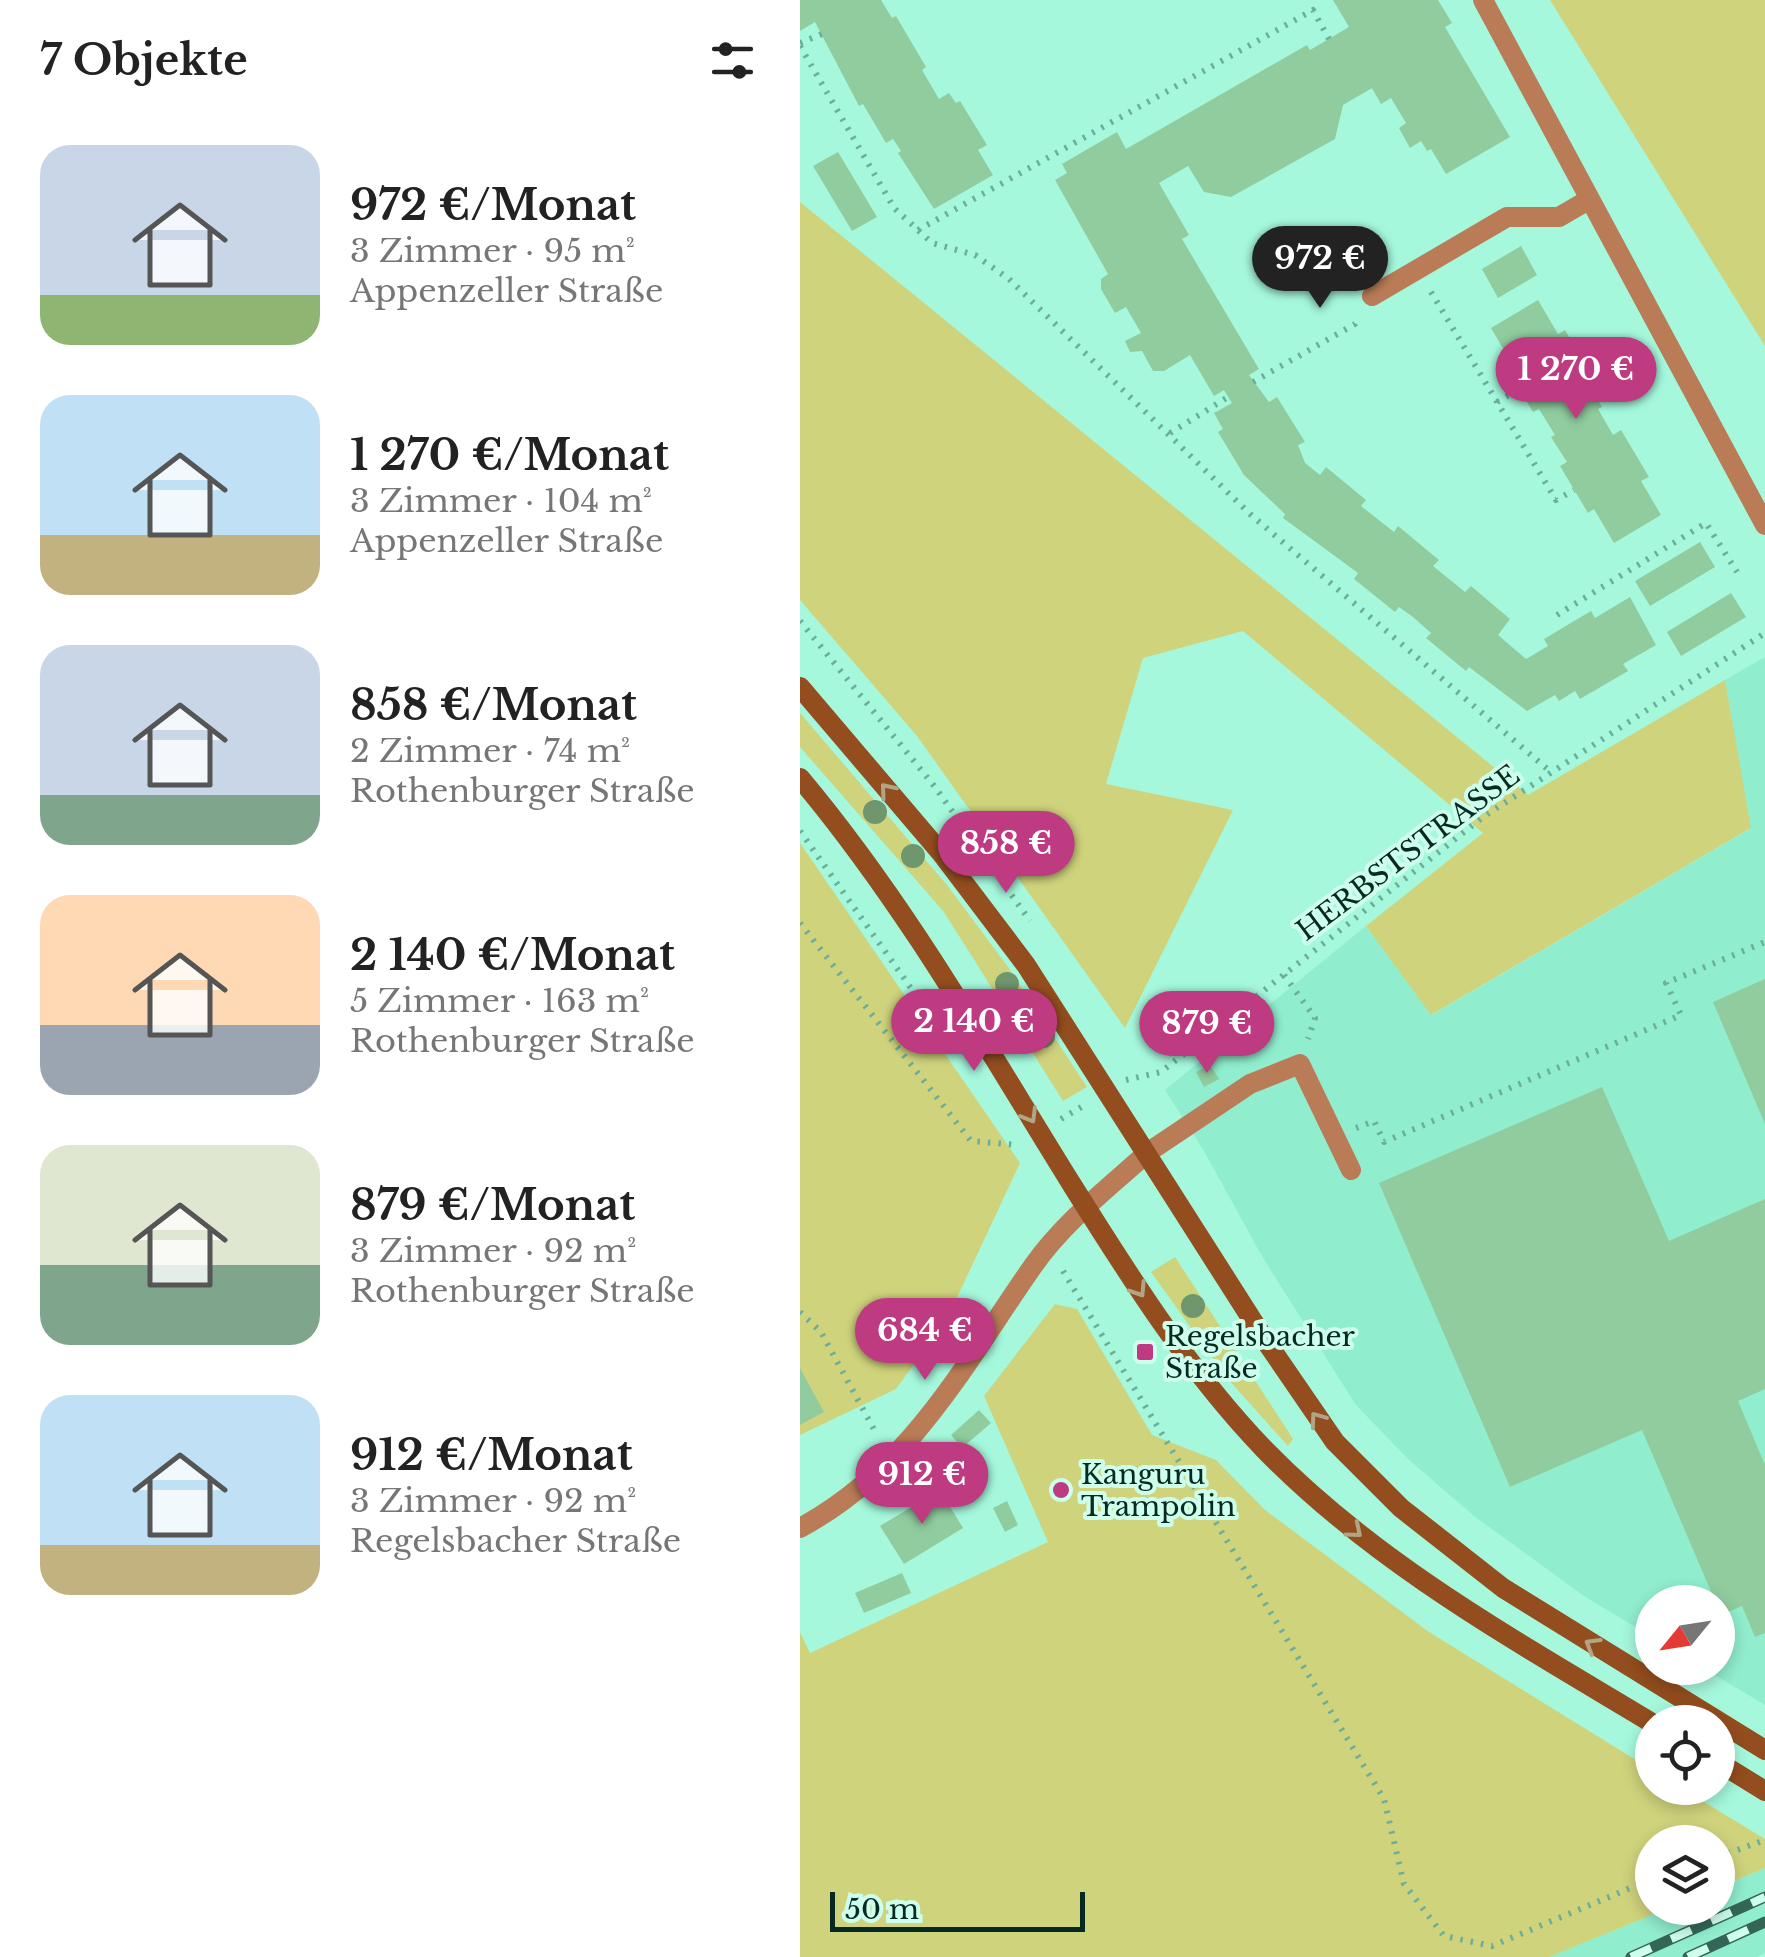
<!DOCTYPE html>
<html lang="de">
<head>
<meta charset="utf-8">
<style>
  :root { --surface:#fff; --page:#f2f2f2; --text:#222; --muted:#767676; --accent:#be3b82 }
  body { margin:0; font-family:"Libre Baskerville",serif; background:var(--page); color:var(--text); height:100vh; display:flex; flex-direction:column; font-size:38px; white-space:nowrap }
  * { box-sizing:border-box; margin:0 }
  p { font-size:32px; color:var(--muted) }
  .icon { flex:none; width:55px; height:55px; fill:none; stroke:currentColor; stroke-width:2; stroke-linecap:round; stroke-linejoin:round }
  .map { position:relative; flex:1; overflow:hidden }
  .sheet { display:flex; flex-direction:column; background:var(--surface); width:800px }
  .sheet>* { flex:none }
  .needle { width:65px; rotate:240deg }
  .fabs { position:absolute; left:835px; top:1585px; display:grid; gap:20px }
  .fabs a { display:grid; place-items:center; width:100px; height:100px; border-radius:50%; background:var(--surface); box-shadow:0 5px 15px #0003; font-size:50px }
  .scale { position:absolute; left:30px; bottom:25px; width:255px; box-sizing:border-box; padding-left:10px; border:5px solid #062a21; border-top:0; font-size:28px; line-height:35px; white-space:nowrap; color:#062a21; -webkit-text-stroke:8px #cefeec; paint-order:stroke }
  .price { position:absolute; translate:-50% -85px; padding:0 22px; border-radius:35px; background:var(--accent); color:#fff; font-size:32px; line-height:65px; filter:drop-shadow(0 2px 5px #0008) }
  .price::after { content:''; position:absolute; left:50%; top:60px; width:30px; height:22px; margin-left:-15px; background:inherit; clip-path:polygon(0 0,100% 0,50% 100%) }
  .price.active { background:#222; color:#fff }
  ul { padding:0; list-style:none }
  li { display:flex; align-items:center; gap:30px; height:250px; padding:0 40px }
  li span { display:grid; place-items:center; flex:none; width:280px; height:200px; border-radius:30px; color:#555 }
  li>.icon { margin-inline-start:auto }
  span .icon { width:120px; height:120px; fill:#fffc; stroke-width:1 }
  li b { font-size:42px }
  h2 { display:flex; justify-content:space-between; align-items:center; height:120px; padding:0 40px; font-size:42px }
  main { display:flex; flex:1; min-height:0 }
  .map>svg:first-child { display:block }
  .built { fill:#90edce }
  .green { fill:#cfd37c }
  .building { fill:#90cc9e }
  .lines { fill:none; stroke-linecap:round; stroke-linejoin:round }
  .path { stroke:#6cae99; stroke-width:6; stroke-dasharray:2.5 8; stroke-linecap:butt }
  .lane { stroke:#b97c57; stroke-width:20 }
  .street { stroke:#b97c57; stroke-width:20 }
  .secondary { stroke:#934d1e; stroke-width:20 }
  .rail-casing { stroke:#346657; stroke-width:11 }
  .rail { stroke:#cefeec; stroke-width:8; stroke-dasharray:22; stroke-linecap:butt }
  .tree { fill:#6f966d }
  .oneway { stroke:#b0a685 }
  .poi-dot { fill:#be3b82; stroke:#cefeec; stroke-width:4 }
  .labels { text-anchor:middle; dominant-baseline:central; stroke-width:8; stroke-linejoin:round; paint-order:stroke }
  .street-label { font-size:28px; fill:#062a21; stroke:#cefeec }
  .poi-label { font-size:28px; fill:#062a21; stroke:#cefeec; text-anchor:start }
</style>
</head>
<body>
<main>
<section class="sheet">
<h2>7 Objekte<svg class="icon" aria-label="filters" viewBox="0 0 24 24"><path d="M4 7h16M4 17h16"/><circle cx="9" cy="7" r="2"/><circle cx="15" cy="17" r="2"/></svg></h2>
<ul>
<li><span style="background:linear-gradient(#c9d6e8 75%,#8fb573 0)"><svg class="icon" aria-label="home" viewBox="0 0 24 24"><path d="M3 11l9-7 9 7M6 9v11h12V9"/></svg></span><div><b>972 €/Monat</b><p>3 Zimmer · 95 m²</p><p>Appenzeller Straße</p></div></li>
<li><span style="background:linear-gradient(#bfe0f5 70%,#c2b280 0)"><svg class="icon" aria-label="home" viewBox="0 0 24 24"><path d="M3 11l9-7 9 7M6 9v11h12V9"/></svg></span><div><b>1 270 €/Monat</b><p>3 Zimmer · 104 m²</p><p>Appenzeller Straße</p></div></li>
<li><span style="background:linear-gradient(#c9d6e8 75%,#7fa58c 0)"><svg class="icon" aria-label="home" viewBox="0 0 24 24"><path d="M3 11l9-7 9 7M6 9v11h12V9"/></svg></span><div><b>858 €/Monat</b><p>2 Zimmer · 74 m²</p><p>Rothenburger Straße</p></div></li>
<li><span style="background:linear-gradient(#ffd9b3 65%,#9aa5b1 0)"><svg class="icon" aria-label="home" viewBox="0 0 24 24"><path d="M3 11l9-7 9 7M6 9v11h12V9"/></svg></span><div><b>2 140 €/Monat</b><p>5 Zimmer · 163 m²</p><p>Rothenburger Straße</p></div></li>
<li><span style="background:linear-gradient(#dfe7d0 60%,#7fa58c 0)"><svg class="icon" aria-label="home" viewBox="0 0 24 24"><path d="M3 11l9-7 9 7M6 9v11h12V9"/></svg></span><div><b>879 €/Monat</b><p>3 Zimmer · 92 m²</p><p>Rothenburger Straße</p></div></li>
<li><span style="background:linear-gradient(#bfe0f5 75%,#c2b280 0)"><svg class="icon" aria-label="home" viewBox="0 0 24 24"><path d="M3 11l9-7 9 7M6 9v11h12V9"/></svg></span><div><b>912 €/Monat</b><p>3 Zimmer · 92 m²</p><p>Regelsbacher Straße</p></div></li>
</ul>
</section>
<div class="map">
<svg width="965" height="1957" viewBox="0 0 965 1957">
  <rect width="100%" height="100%" fill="#a5f8dc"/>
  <!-- built -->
  <path class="built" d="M965 657V1705L903 1668H918V1602H852V1637L784 1596 674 1516 607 1458 556 1405 463 1258 404 1151 365 1090 566 926 632 1015 950 829 925 680Z
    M965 1868V1953L957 1957H749L869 1908H918V1888Z"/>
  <!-- green -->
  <path class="green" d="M750 0H965V346Z
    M0 202 728 795 925 680 951 828 631 1015 566 926 683 833 443 631 343 658 306 784 433 810 325 1028 117 736 0 600Z
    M0 713 147 885 208 967 287 1087 263 1101 144 912 0 747Z
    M0 843 220 1163 147 1319 96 1389 0 1435Z
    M375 1257 493 1439 488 1446 427 1378 351 1272Z
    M255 1304 277 1309 352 1435 416 1460 465 1510 629 1632 852 1770V1788H881L965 1839V1868L918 1888V1842H852V1908H869L749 1957H0V1632L10 1653 248 1542 184 1396Z"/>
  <!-- building -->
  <path class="building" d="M0 0H81L92 18 96 16 126 67 122 70 139 99 149 93 156 103 160 101 187 145 178 150 193 175 134 209 98 153 101 151 93 139 86 143 63 104 59 106 15 22 0 31Z
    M533 0H638L652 23 645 27 710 137 646 174 631 149 627 151 621 141 610 148 599 128 606 123 591 98 581 104 572 88 543 105 535 139 431 197 404 192 388 166 359 183 389 235 382 239 459 369 449 375 469 402 477 397 505 442 498 445 505 463 520 475 526 467 566 500 561 506 594 532 598 526 639 560 633 566 665 592 671 586 710 619 698 635 726 659 748 646 744 639 791 611 795 618 830 597 856 645 823 664 828 671 780 699 775 691 759 701 755 695 727 711 669 667 666 671 626 638 631 633 613 617 599 607 595 612 554 579 558 573 483 518 485 514 444 475 418 432 423 429 414 413 432 403 424 390 414 396 390 355 364 371H353L342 351 330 352 325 341 341 333 326 307 315 313 301 289V279L308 274 255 180 267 173 262 164 317 132 326 149 507 45 510 50 549 27Z
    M38 152 77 217 52 231 13 166Z
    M721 246 737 275 698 298 682 269Z
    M738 300 758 334 765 330 792 377 786 381 802 407 798 409 813 435 821 430 849 477 841 481 861 515 814 543 794 509 788 513 760 466 767 462 751 437 755 435 739 409 733 412 719 389 705 365 711 362 691 328Z
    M900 542 915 567 850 606 835 581Z
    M931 593 946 617 881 656 867 632Z
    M965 979V1124L913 1002Z
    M410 1065 419 1079 404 1087 396 1072Z
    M802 1087 869 1241 965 1199V1389L938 1401 965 1465V1633L955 1637 942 1606 921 1615 842 1430 710 1487 579 1183Z
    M0 1368 24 1412 0 1425Z
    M179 1410 191 1423 162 1448 151 1435Z
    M140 1490 163 1528 104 1564 80 1526Z
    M207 1501 218 1525 205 1532 193 1508Z
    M102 1573 111 1593 64 1613 55 1593Z"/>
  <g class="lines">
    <!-- path -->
    <path class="path" d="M0 43 22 34
      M0 46 94 208 132 243 175 255 209 279 450 514 752 773
      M118 230 513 10 529 39
      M631 292 756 500 774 490
      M453 382 555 324 558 318
      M697 402 719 389
      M370 433 428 397
      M757 615 906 523 937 572
      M0 621 135 787 230 921
      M0 831 149 1042
      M0 923 171 1141 217 1145
      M484 975 515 1018 508 1039
      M326 1080 361 1072 683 817 965 633
      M261 1119 285 1105
      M556 1128 574 1121 584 1142 881 1015 866 983 965 942
      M263 1271 584 1799 604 1884 644 1936 692 1946 852 1879
      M0 1312 21 1332 77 1435
      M918 1857 965 1840"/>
    <!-- lane -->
    <path class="lane" d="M347 1153 450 1084 500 1064 551 1170"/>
    <!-- street -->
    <path class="street" d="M683 0 965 525
      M572 296 707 217H759L790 199
      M0 1528C112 1467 163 1366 233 1266 263 1223 308 1188 347 1153"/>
    <!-- secondary -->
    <path class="secondary" d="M0 687 142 854 226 965 465 1340 535 1442 601 1508 703 1588 965 1750
      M0 778C104 902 184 1043 269 1180 328 1274 387 1369 464 1449 576 1564 716 1641 852 1723
      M918 1762 965 1791"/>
    <!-- rail casing -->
    <g class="rail-casing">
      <path id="rail" d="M831 1957 965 1897
        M888 1957 965 1922"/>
    </g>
    <!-- rail -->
    <use href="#rail" class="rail"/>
  </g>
  <!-- trees -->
  <g class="tree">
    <circle cx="75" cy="812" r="12"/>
    <circle cx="113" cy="856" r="12"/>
    <circle cx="207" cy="984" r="12"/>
    <circle cx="243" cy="1036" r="12"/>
    <circle cx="393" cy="1306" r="12"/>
  </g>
  <!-- one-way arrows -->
  <defs><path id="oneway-chevron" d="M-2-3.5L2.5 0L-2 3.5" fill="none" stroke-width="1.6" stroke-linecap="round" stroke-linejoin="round" transform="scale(2.5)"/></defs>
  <g class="oneway">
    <use href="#oneway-chevron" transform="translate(87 790) rotate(-130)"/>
    <use href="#oneway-chevron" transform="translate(230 1116) rotate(59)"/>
    <use href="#oneway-chevron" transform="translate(339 1290) rotate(57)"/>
    <use href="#oneway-chevron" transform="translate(517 1419) rotate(-126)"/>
    <use href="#oneway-chevron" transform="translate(555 1531) rotate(40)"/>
    <use href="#oneway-chevron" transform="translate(792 1645) rotate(-149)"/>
  </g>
  <!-- markers -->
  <g class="poi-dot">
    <rect x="335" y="1342" width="20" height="20" rx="5"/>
    <circle cx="261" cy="1490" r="10"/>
  </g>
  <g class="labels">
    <!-- street labels -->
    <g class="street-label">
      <text transform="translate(608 853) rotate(-37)">HERBSTSTRASSE</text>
    </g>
    <!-- poi labels -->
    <g class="poi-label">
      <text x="365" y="1336">Regelsbacher<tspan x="365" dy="32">Straße</tspan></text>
      <text x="281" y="1474">Kanguru<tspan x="281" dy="32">Trampolin</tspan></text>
    </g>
  </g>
</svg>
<div class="fabs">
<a><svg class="needle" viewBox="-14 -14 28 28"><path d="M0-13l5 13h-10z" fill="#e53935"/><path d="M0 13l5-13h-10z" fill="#767676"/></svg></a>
<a><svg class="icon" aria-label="locate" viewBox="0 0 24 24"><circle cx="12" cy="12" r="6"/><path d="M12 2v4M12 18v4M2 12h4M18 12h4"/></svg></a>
<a><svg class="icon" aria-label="layers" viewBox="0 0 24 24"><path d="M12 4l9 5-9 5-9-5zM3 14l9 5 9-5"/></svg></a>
</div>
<div class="scale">50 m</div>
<b class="price active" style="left:520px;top:311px">972 €</b>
<b class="price" style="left:776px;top:422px">1 270 €</b>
<b class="price" style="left:206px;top:896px">858 €</b>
<b class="price" style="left:174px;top:1074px">2 140 €</b>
<b class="price" style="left:407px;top:1076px">879 €</b>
<b class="price" style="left:125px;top:1383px">684 €</b>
<b class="price" style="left:122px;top:1527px">912 €</b>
</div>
</main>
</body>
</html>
